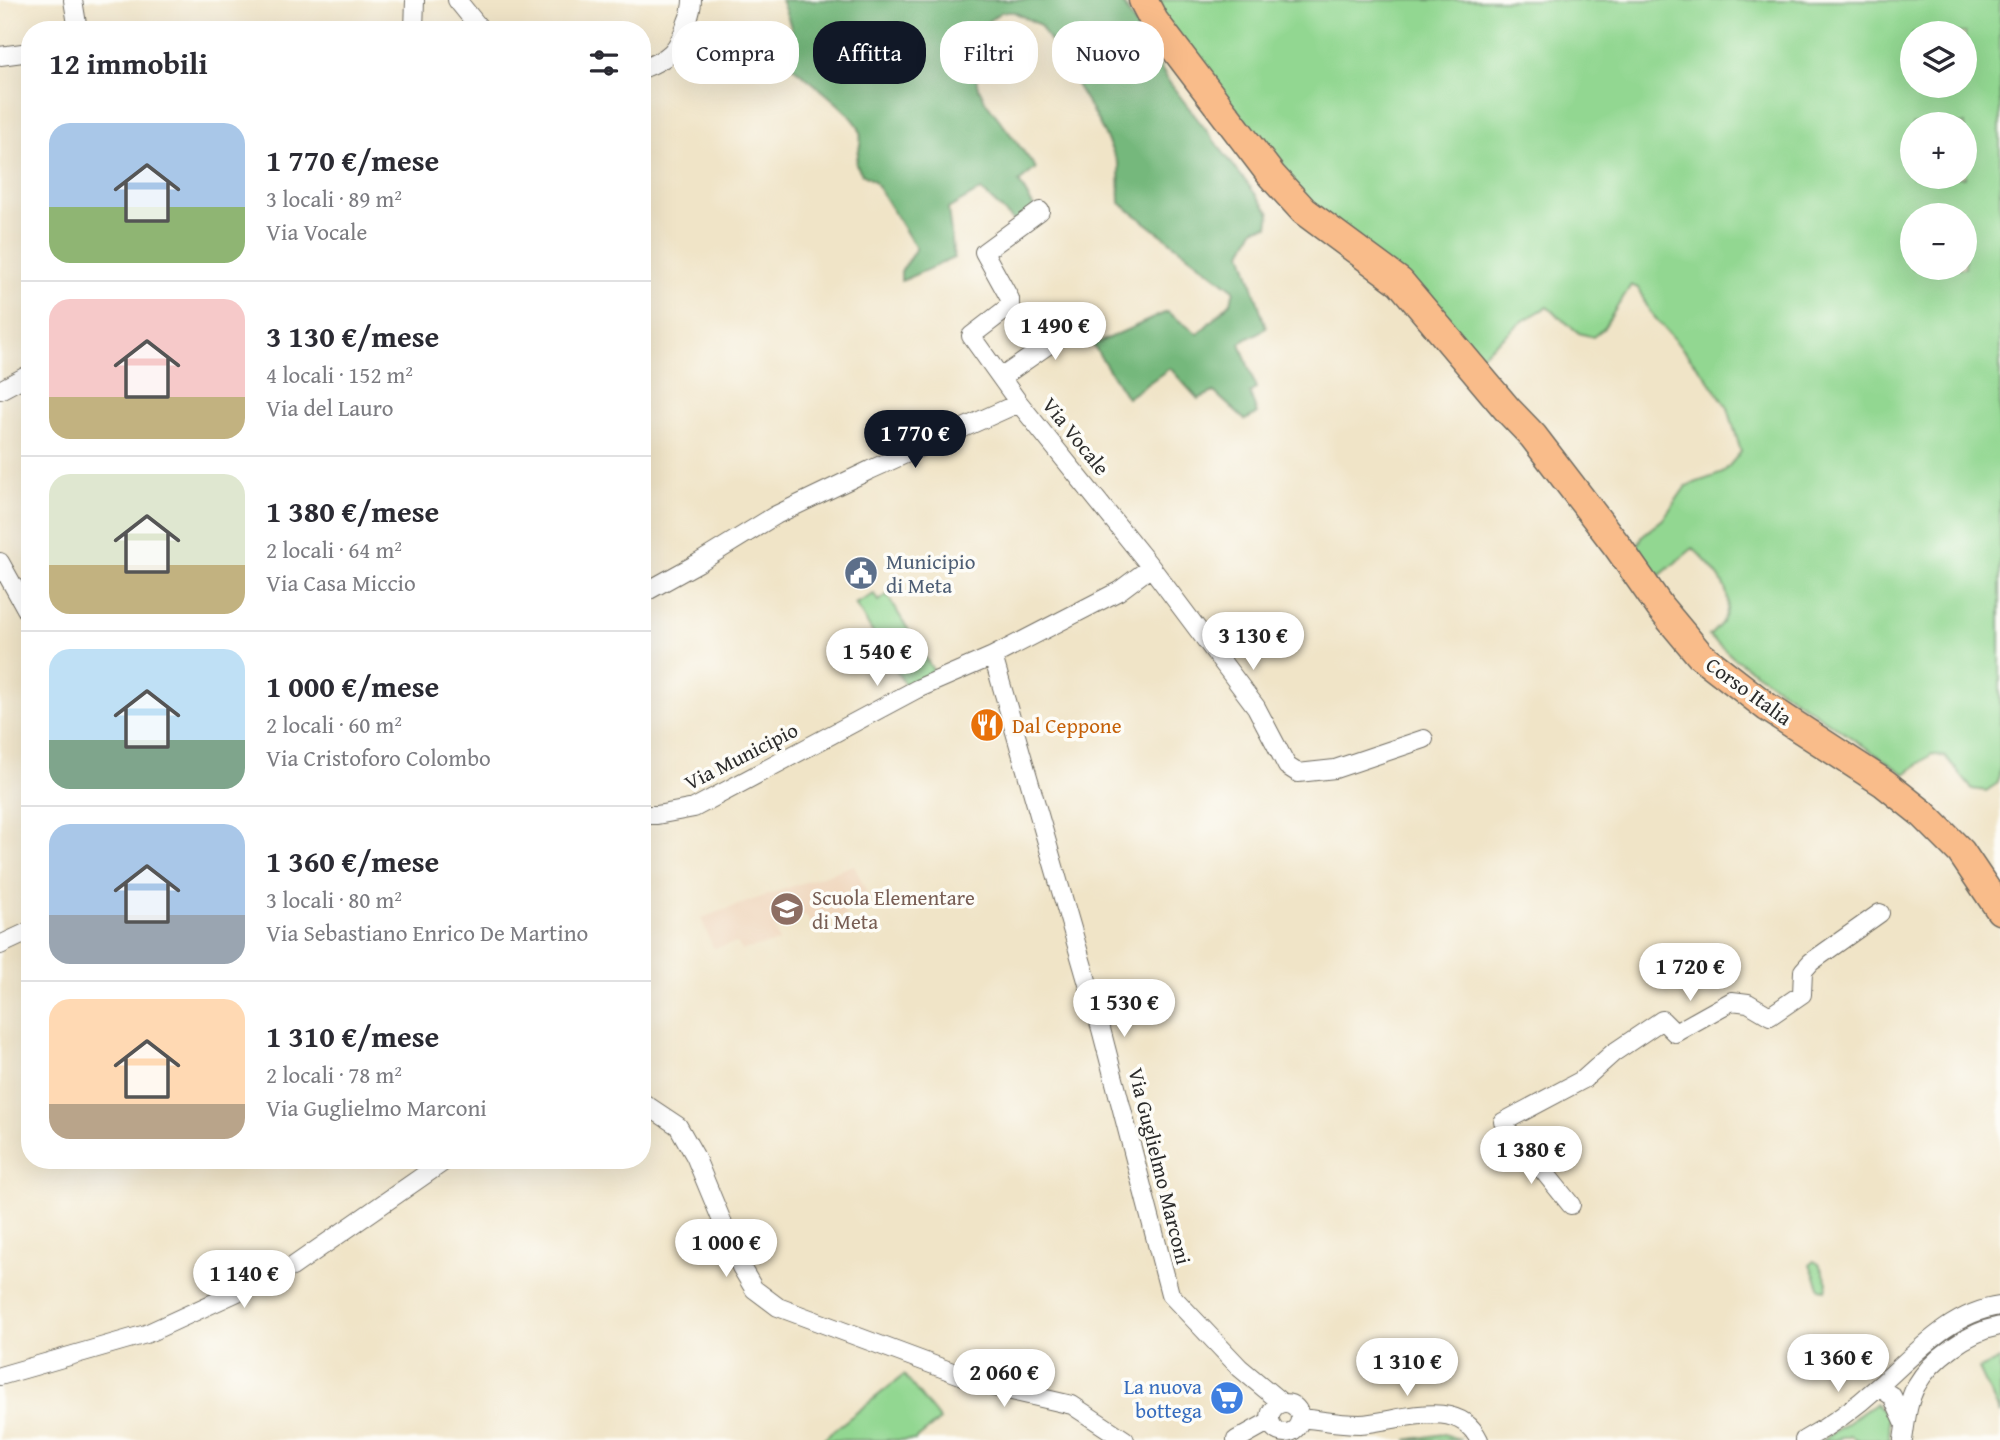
<!DOCTYPE html>
<html lang="it">
<head>
<meta charset="utf-8">
<style>
  :root { --surface:#fff; --page:#f7f7f7; --text:#2b2b33; --muted:#7c7c81; --line:#e1e1e2; --accent:#111827 }
  body { margin:0; font-family:"Gentium Book Plus",serif; background:var(--page); color:var(--text); height:100vh; display:flex; flex-direction:column; font-size:26px; white-space:nowrap }
  * { box-sizing:border-box; margin:0 }
  p { font-size:23px; color:var(--muted) }
  .icon { flex:none; width:38px; height:38px; fill:none; stroke:currentColor; stroke-width:2; stroke-linecap:round; stroke-linejoin:round }
  .map { position:relative; flex:1; overflow:hidden }
  .sheet { position:absolute; left:21px; top:21px; width:630px; height:1148px; display:flex; flex-direction:column; background:var(--surface); border-radius:28px; box-shadow:0 7px 28px #0002 }
  .sheet>* { flex:none }
  .hud { position:absolute; left:672px; top:21px; width:665px; height:63px; display:flex; gap:14px }
  .buttons { position:absolute; left:1900px; top:21px; display:grid; gap:14px }
  .buttons a { display:grid; place-items:center; width:77px; height:77px; border-radius:50%; background:var(--surface); box-shadow:0 7px 28px #0002; font-size:35px }
  .price { position:absolute; translate:-50% -60px; padding:0 16px; border-radius:24px; background:#fff; color:#222; font-size:23px; line-height:46px; filter:drop-shadow(0 2px 4px #0008) }
  .price::after { content:''; position:absolute; left:50%; top:42px; width:21px; height:16px; margin-left:-10px; background:inherit; clip-path:polygon(0 0,100% 0,50% 100%) }
  .price.selected { background:var(--accent); color:#fff }
  ul { padding:0; list-style:none }
  li { display:flex; align-items:center; gap:21px; height:175px; padding:0 28px }
  li+li { border-top:2px solid var(--line) }
  li span { display:grid; place-items:center; flex:none; width:196px; height:140px; border-radius:21px; color:#555 }
  li>.icon { margin-inline-start:auto }
  span .icon { width:84px; height:84px; fill:#fffc; stroke-width:1 }
  li b { font-size:30px }
  h2 { display:flex; justify-content:space-between; align-items:center; height:84px; padding:0 28px; font-size:30px }
  .chip { padding:0 24px; border-radius:28px; background:var(--surface); box-shadow:0 7px 28px #0002; font-size:24px; line-height:63px }
  .chip.selected { background:var(--accent); color:#fff }
  .map>svg:first-child { display:block }
  .built { fill:#efd6bc }
  .green { fill:#92d791; stroke:#5e815e; stroke-width:2; fill-rule:evenodd }
  .forest { fill:#75b87b; stroke:#507253; stroke-width:2 }
  .lines { fill:none; stroke-linecap:round; stroke-linejoin:round }
  .street-casing { stroke:#706c62; stroke-width:20 }
  .primary-casing { stroke:#706c62; stroke-width:31 }
  .street { stroke:#fff; stroke-width:18 }
  .primary { stroke:#f9bc8a; stroke-width:28 }
  .labels { text-anchor:middle; dominant-baseline:central; stroke-width:7; stroke-linejoin:round; paint-order:stroke }
  .street-label { font-size:21px; fill:#2b2b2b; stroke:#fdfcf7 }
  .service-label { font-size:21px; fill:#4e5e75; stroke:#fdfcf7; text-anchor:start }
  .food-label { font-size:21px; fill:#c56008; stroke:#fdfcf7; text-anchor:start }
  .education-label { font-size:21px; fill:#785e54; stroke:#fdfcf7; text-anchor:start }
  .shop-label { font-size:21px; fill:#366cbe; stroke:#fdfcf7; text-anchor:end }
</style>
</head>
<body>
<div class="map">
<svg width="2000" height="1440" viewBox="0 0 2000 1440">
  <rect width="100%" height="100%" fill="#fdfcf7"/>
  <filter id="ink" filterUnits="userSpaceOnUse"><feTurbulence type="fractalNoise" baseFrequency=".0143" numOctaves="2"/><feDisplacementMap in="SourceGraphic" scale="14" xChannelSelector="R" yChannelSelector="G"/><feConvolveMatrix kernelMatrix="1 2 1 2 8 2 1 2 1" color-interpolation-filters="sRGB"/></filter>
  <filter id="wash" filterUnits="userSpaceOnUse"><feTurbulence type="fractalNoise" baseFrequency=".00686" numOctaves="4" result="noise"/><feDisplacementMap in="SourceGraphic" scale="28" xChannelSelector="R" yChannelSelector="G"/><feGaussianBlur stdDeviation="1.57" result="paint"/><feColorMatrix in="noise" values="0 0 0 0 0 0 0 0 0 0 0 0 0 0 0 0 0 1.4 0 .05"/><feComposite in="paint" operator="in"/></filter>
  <g filter="url(#wash)">
    <rect width="100%" height="100%" fill="#f0e4c7"/>
    <!-- built -->
    <path class="built" d="M854 865 867 893 845 903 846 916 812 925 805 915 775 927 779 942 742 950 737 943 713 948 701 918Z"/>
    <!-- green -->
    <path class="green" d="M1150 0H2000V767L1998 783 1986 791 1972 789 1946 757 1932 754 1905 774 1734 658 1709 636C1714 631 1721 625 1724 619 1738 589 1711 567 1693 548L1659 576 1637 547 1643 535 1663 519 1686 486 1723 473 1741 452 1728 408 1706 376 1650 312 1638 288 1631 285 1603 329 1593 337 1579 333 1547 307 1523 321 1476 359 1320 215ZM1913 33H1965V86H1913ZM1913 124H1965V177H1913ZM1913 215H1965V268H1913Z
      M874 594 878 601 887 595 936 675 907 688 855 604Z
      M1814 1261 1819 1264 1828 1282 1826 1290 1820 1289 1810 1264Z
      M2000 1359V1414L1979 1369Z
      M904 1375 940 1420 915 1440H826L824 1438Z
      M1875 1404 1887 1415 1890 1440H1858L1850 1436 1835 1440H1822Z
      M1444 1434 1461 1440H1406Z"/>
    <!-- forest -->
    <path class="forest" d="M781 0H1121L1169 82 1270 213 1268 226 1255 228 1242 252 1266 328 1240 343 1256 388 1250 393 1257 414 1245 420 1214 392 1198 399 1170 368 1127 398 1093 345 1167 312 1198 334 1231 302 1234 290 1120 203 1119 165 1098 121 1040 25 1014 12H1001L980 27 973 39 977 85 986 102 1036 168 1019 182 1035 209 1015 222 981 190 948 209 954 258 901 281V272L916 248 874 181 862 174 856 164C858 152 864 137 858 126 850 110 803 75 788 63 799 39 790 23 781 0Z"/>
  </g>
  <g filter="url(#ink)">
    <g class="lines">
      <!-- street casing -->
      <g class="street-casing">
        <path id="street" d="M457 0 478 26
          M72 30 77 24 73 0
          M414 30 415 0
          M0 56 30 52
          M642 69C670 58 678 51 687 22 690 15 692 8 692 0
          M1002 377 1088 317
          M0 390 30 374
          M1019 403 971 336 1010 306V299L984 252 1040 211
          M0 562 30 616
          M642 594 698 563 776 515 870 470 1019 403 1151 567
          M993 656 1101 1029 1170 1294 1240 1368 1282 1403
          M642 815H657L694 808 917 689 993 656 1119 591 1151 567 1256 707 1287 766 1298 773 1335 769 1424 739
          M0 945 30 931
          M642 1102 678 1126 695 1156 741 1267 754 1289 778 1307 990 1386 1072 1405 1125 1440
          M1507 1126 1503 1122 1584 1079 1613 1053 1662 1020 1675 1033 1732 1001 1748 1003 1770 1016 1802 994 1803 971 1811 962 1880 913
          M1520 1142 1571 1205
          M0 1376 146 1334 292 1267 446 1160
          M1878 1387 1892 1396 1904 1422
          M1270 1418a15 15 0 1 1 30 0a15 15 0 1 1-30 0Z
          M1301 1418C1320 1420 1340 1424 1360 1424 1398 1422 1458 1395 1479 1440
          M1236 1440 1270 1421
          M1804 1440C1830 1426 1857 1406 1879 1386 1914 1355 1951 1312 2000 1306
          M1903 1440C1906 1422 1907 1403 1916 1386 1932 1358 1968 1332 2000 1326"/>
      </g>
      <!-- primary casing -->
      <g class="primary-casing">
        <path id="primary" d="M1143 0 1154 21 1272 176 1304 211 1400 282 1507 409 1533 436 1618 547 1660 607 1700 655 1767 707 1884 783 1923 814 1961 852 2000 910"/>
      </g>
      <!-- street -->
      <use href="#street" class="street"/>
      <!-- primary -->
      <use href="#primary" class="primary"/>
    </g>
  </g>
  <!-- icons -->
  <defs>
    <g id="civic-disc" transform="scale(1.75)"><circle r="9.5" fill="#5c6f8a" stroke="#fdfcf7"/><path d="M-.6-6.5H3V-4.5H.6V-3L4-1V1h2V6H-6V1h2V-1L-.6-3ZM-1.2 2.5V6h2.4V2.5Z" fill="#fff"/></g>
    <g id="restaurant-disc" transform="scale(1.75)"><circle r="9.5" fill="#e8710a" stroke="#fdfcf7"/><path d="M-5-6h1v4h1v-4h1v4h1v-4h1v5L-1.5 .5V6h-2V.5L-5-1ZM5-6V6H3V1.5H1.5Q1.5-4 5-6Z" fill="#fff"/></g>
    <g id="school-disc" transform="scale(1.75)"><circle r="9.5" fill="#8d6e63" stroke="#fdfcf7"/><path d="M0-5L7-2L0 1L-7-2ZM-4 1L0 2.5L4 1V4Q0 6-4 4Z" fill="#fff"/></g>
    <g id="supermarket-disc" transform="scale(1.75)"><circle r="9.5" fill="#3f7fe0" stroke="#fdfcf7"/><path d="M-6-5.5h2.5l.6 2H6L4.5 2H-2.5L-4.4-4H-6ZM-1.5 3.2a1.3 1.3 0 1 0 .1 0ZM3 3.2a1.3 1.3 0 1 0 .1 0Z" fill="#fff"/></g>
  </defs>
  <g fill-rule="evenodd">
    <use href="#civic-disc" x="861" y="573"/>
    <use href="#restaurant-disc" x="987" y="725"/>
    <use href="#school-disc" x="787" y="909"/>
    <use href="#supermarket-disc" x="1227" y="1398"/>
  </g>
  <g class="labels">
    <!-- street labels -->
    <g class="street-label">
      <text transform="translate(1076 436) rotate(51)">Via Vocale</text>
      <text transform="translate(1749 691) rotate(36)">Corso Italia</text>
      <text transform="translate(741 756) rotate(-27)">Via Municipio</text>
      <text transform="translate(1160 1166) rotate(76)">Via Guglielmo Marconi</text>
    </g>
    <!-- service labels -->
    <g class="service-label">
      <text x="886" y="561">Municipio<tspan x="886" dy="24">di Meta</tspan></text>
    </g>
    <!-- food labels -->
    <g class="food-label">
      <text x="1012" y="725">Dal Ceppone</text>
    </g>
    <!-- education labels -->
    <g class="education-label">
      <text x="812" y="897">Scuola Elementare<tspan x="812" dy="24">di Meta</tspan></text>
    </g>
    <!-- shop labels -->
    <g class="shop-label">
      <text x="1202" y="1386">La nuova<tspan x="1202" dy="24">bottega</tspan></text>
    </g>
  </g>
</svg>
<div class="buttons">
<a><svg class="icon" aria-label="layers" viewBox="0 0 24 24"><path d="M12 4l9 5-9 5-9-5zM3 14l9 5 9-5"/></svg></a>
<a>+</a>
<a>−</a>
</div>
<b class="price" style="left:1055px;top:362px">1 490 €</b>
<b class="price selected" style="left:915px;top:470px">1 770 €</b>
<b class="price" style="left:1253px;top:672px">3 130 €</b>
<b class="price" style="left:877px;top:688px">1 540 €</b>
<b class="price" style="left:1690px;top:1003px">1 720 €</b>
<b class="price" style="left:1124px;top:1039px">1 530 €</b>
<b class="price" style="left:1531px;top:1186px">1 380 €</b>
<b class="price" style="left:726px;top:1279px">1 000 €</b>
<b class="price" style="left:244px;top:1310px">1 140 €</b>
<b class="price" style="left:1838px;top:1394px">1 360 €</b>
<b class="price" style="left:1407px;top:1398px">1 310 €</b>
<b class="price" style="left:1004px;top:1409px">2 060 €</b>
<div class="hud">
<a class="chip">Compra</a>
<a class="chip selected">Affitta</a>
<a class="chip">Filtri</a>
<a class="chip">Nuovo</a>
</div>
<section class="sheet">
<h2>12 immobili<svg class="icon" aria-label="filters" viewBox="0 0 24 24"><path d="M4 7h16M4 17h16"/><circle cx="9" cy="7" r="2"/><circle cx="15" cy="17" r="2"/></svg></h2>
<ul>
<li><span style="background:linear-gradient(#a9c7e8 60%,#8fb573 0)"><svg class="icon" aria-label="home" viewBox="0 0 24 24"><path d="M3 11l9-7 9 7M6 9v11h12V9"/></svg></span><div><b>1 770 €/mese</b><p>3 locali · 89 m²</p><p>Via Vocale</p></div></li>
<li><span style="background:linear-gradient(#f6c9c9 70%,#c2b280 0)"><svg class="icon" aria-label="home" viewBox="0 0 24 24"><path d="M3 11l9-7 9 7M6 9v11h12V9"/></svg></span><div><b>3 130 €/mese</b><p>4 locali · 152 m²</p><p>Via del Lauro</p></div></li>
<li><span style="background:linear-gradient(#dfe7d0 65%,#c2b280 0)"><svg class="icon" aria-label="home" viewBox="0 0 24 24"><path d="M3 11l9-7 9 7M6 9v11h12V9"/></svg></span><div><b>1 380 €/mese</b><p>2 locali · 64 m²</p><p>Via Casa Miccio</p></div></li>
<li><span style="background:linear-gradient(#bfe0f5 65%,#7fa58c 0)"><svg class="icon" aria-label="home" viewBox="0 0 24 24"><path d="M3 11l9-7 9 7M6 9v11h12V9"/></svg></span><div><b>1 000 €/mese</b><p>2 locali · 60 m²</p><p>Via Cristoforo Colombo</p></div></li>
<li><span style="background:linear-gradient(#a9c7e8 65%,#9aa5b1 0)"><svg class="icon" aria-label="home" viewBox="0 0 24 24"><path d="M3 11l9-7 9 7M6 9v11h12V9"/></svg></span><div><b>1 360 €/mese</b><p>3 locali · 80 m²</p><p>Via Sebastiano Enrico De Martino</p></div></li>
<li><span style="background:linear-gradient(#ffd9b3 75%,#b9a48a 0)"><svg class="icon" aria-label="home" viewBox="0 0 24 24"><path d="M3 11l9-7 9 7M6 9v11h12V9"/></svg></span><div><b>1 310 €/mese</b><p>2 locali · 78 m²</p><p>Via Guglielmo Marconi</p></div></li>
</ul>
</section>
</div>
</body>
</html>
